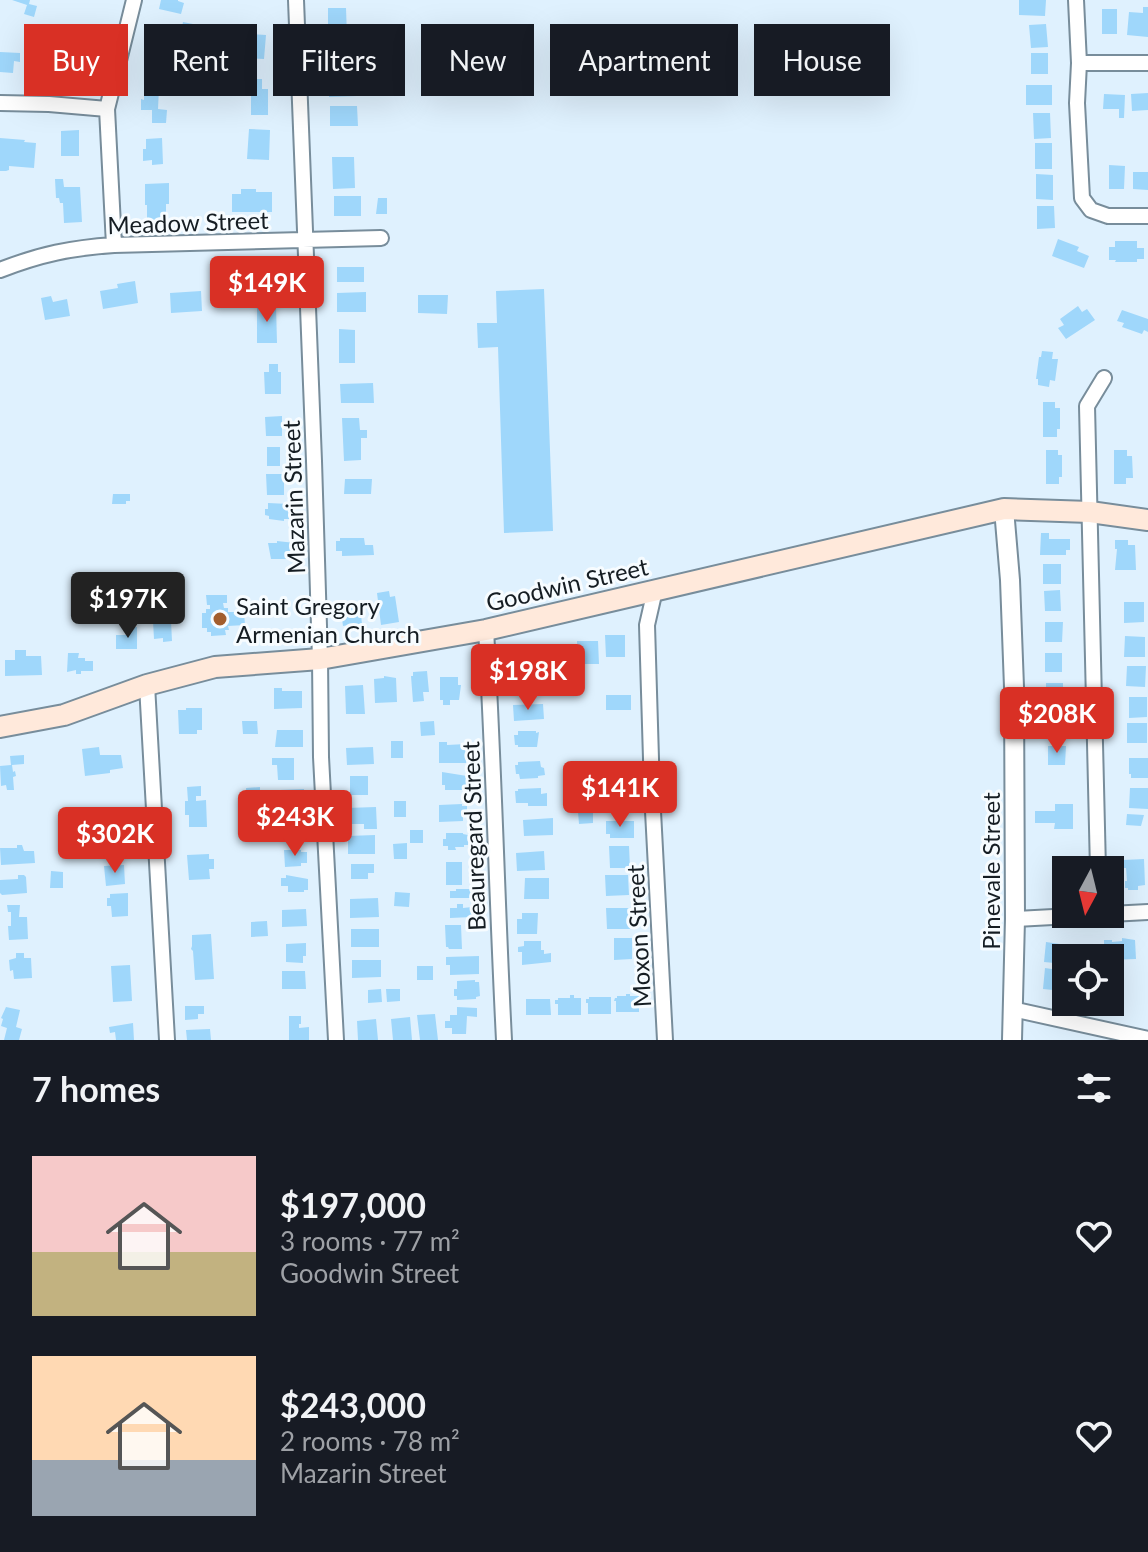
<!DOCTYPE html>
<html lang="en">
<head>
<meta charset="utf-8">
<style>
  :root { --surface:#171b24; --page:#20242c; --text:#f1f3f6; --muted:#9ea1a6; --accent:#d93025 }
  body { margin:0; font-family:Lato,sans-serif; background:var(--page); color:var(--text); height:100vh; display:flex; flex-direction:column; font-size:30px; white-space:nowrap }
  * { box-sizing:border-box; margin:0 }
  p { font-size:26px; color:var(--muted) }
  .icon { flex:none; width:44px; height:44px; fill:none; stroke:currentColor; stroke-width:2; stroke-linecap:round; stroke-linejoin:round }
  .map { position:relative; height:1040px; overflow:hidden }
  .details { display:flex; flex-direction:column; background:var(--surface); flex:1 }
  .details>* { flex:none }
  .guide { position:absolute; left:24px; top:24px; width:1100px; height:72px; display:flex; gap:16px }
  .needle { width:52px; rotate:187deg }
  .controls { position:absolute; left:1052px; top:856px; display:grid; gap:16px }
  .controls a { display:grid; place-items:center; width:72px; height:72px; border-radius:0px; background:var(--surface); box-shadow:0 8px 32px #0002; font-size:40px }
  .price { position:absolute; translate:-50% -68px; padding:0 18px; border-radius:8px; background:var(--accent); color:#fff; font-size:26px; line-height:52px; filter:drop-shadow(0 2px 4px #0008) }
  .price::after { content:''; position:absolute; left:50%; top:48px; width:24px; height:18px; margin-left:-12px; background:inherit; clip-path:polygon(0 0,100% 0,50% 100%) }
  .price.current { background:#222; color:#fff }
  ul { padding:0; list-style:none }
  li { display:flex; align-items:center; gap:24px; height:200px; padding:0 32px }
  li span { display:grid; place-items:center; flex:none; width:224px; height:160px; border-radius:0px; color:#555 }
  li>.icon { margin-inline-start:auto }
  span .icon { width:96px; height:96px; fill:#fffc; stroke-width:1 }
  li b { font-size:34px }
  h2 { display:flex; justify-content:space-between; align-items:center; height:96px; padding:0 32px; font-size:34px }
  .tag { padding:0 28px; border-radius:0px; background:var(--surface); box-shadow:0 8px 32px #0002; font-size:28px; line-height:72px }
  .tag.current { background:var(--accent); color:#fff }
  .map>svg:first-child { display:block }
  .building { fill:#9fd7fb }
  .lines { fill:none; stroke-linecap:round; stroke-linejoin:round }
  .minor-casing { stroke:#788d9b; stroke-width:18 }
  .tertiary-casing { stroke:#788d9b; stroke-width:22 }
  .secondary-casing { stroke:#788d9b; stroke-width:24 }
  .minor { stroke:#fff; stroke-width:14 }
  .tertiary { stroke:#fff; stroke-width:18 }
  .secondary { stroke:#ffe9db; stroke-width:20 }
  .poi-dot { fill:#a25e2e; stroke:#f7fcff; stroke-width:3 }
  .labels { text-anchor:middle; dominant-baseline:central; stroke-width:6; stroke-linejoin:round; paint-order:stroke }
  .street-label { font-size:24px; fill:#151d23; stroke:#f7fcff }
  .poi-label { font-size:24px; fill:#151d23; stroke:#f7fcff; text-anchor:start }
</style>
</head>
<body>
<div class="map">
<svg width="1148" height="1040" viewBox="0 0 1148 1040">
  <rect width="100%" height="100%" fill="#dff1fe"/>
  <!-- building -->
  <path class="building" d="M12 0H30L29 4 37 6 34 17 24 14 27 5Z
    M161 0H178V1L184 3 181 14 159 9Z
    M1019 0H1046L1045 16 1019 15Z
    M1143 7H1148V37L1127 35 1129 12 1143 13Z
    M328 8H346L347 36H328Z
    M1102 9H1117V34H1102Z
    M183 22 198 25 196 35 181 32Z
    M1046 24 1048 47 1031 48 1029 25Z
    M166 26 177 29 175 39 169 38 166 53 149 49 154 27 165 30Z
    M249 34 266 35 264 59 247 58Z
    M327 47H355V67L328 68Z
    M0 52 20 53V62L14 61 13 73 0 72Z
    M1031 53H1048V74H1031Z
    M47 56 69 58V61H75L76 56 85 57 84 73 74 72V66H70V74L46 73Z
    M329 76H357V96L329 97Z
    M246 79H262V89H268V115H251V90H246Z
    M1026 85H1052V105H1026Z
    M144 88H159L158 109 167 110 166 123H152V110H141V99L144 100Z
    M1148 93V110L1132 111 1131 94Z
    M1104 94 1125 95 1124 118H1119V109H1103Z
    M330 106H357L358 126H330Z
    M1033 113H1050L1051 138 1034 139Z
    M249 129 270 130 269 160 247 159Z
    M79 130V156H61V131Z
    M0 138 25 140 24 142 36 143 34 168 9 166V170L6 171H0Z
    M162 138 163 164 152 165V160L143 161V149H146V139Z
    M1035 143H1052V169H1035Z
    M332 157H354L355 188 333 189Z
    M1109 165 1125 166 1124 189H1109Z
    M1133 172H1148V190L1133 189Z
    M1036 174 1053 175V200L1036 199Z
    M55 179H63L64 187H80L82 222 64 223 63 203H60L59 198H56Z
    M169 183V204H166V221H147V205H145V184Z
    M241 189H256V192H272V212H232V194H241Z
    M334 196H361V216H334Z
    M378 198H387V214H376Z
    M1037 206H1054L1055 228 1037 229Z
    M1058 239 1079 247 1077 251 1089 256 1084 268 1052 256Z
    M1115 241H1137V248H1144V259H1137V262H1115L1116 260H1109V247H1115Z
    M337 267H364V282H337Z
    M277 269 275 297 253 298 252 270Z
    M135 281 138 303 103 309 100 291 118 288 117 284Z
    M544 289 553 531 504 533 498 347 478 348 477 323H497L496 291Z
    M201 291 202 311 171 313 170 293Z
    M366 292V312H337V293Z
    M418 295H448L447 314 418 313Z
    M51 296 53 302 67 299 70 316 45 320 41 298Z
    M257 305H276L277 343H257Z
    M1078 306 1082 312 1087 309 1095 320 1066 339 1058 328 1064 325 1060 319Z
    M1122 310 1148 319V332L1144 330 1142 334 1122 327 1124 323 1117 321Z
    M339 329 355 330V363H339Z
    M1042 351 1053 352 1052 359H1058L1055 381 1050 380 1049 387 1038 385V379H1036L1039 357H1041Z
    M269 364H278V372H281V394H265L264 372H269Z
    M373 383 374 403H341L340 384Z
    M1043 402H1055V408H1060V429H1057V437H1043Z
    M282 416V436H266L265 417Z
    M342 418H359L360 430H367V438H361V460L344 461Z
    M267 447H280V466H267Z
    M1046 450H1058V455H1062V477H1059V484H1046Z
    M1114 450H1127V456H1132L1133 478H1126V484H1114Z
    M266 474H284V495H267Z
    M345 479H372L371 494H344Z
    M113 494H130V501H126V504H112Z
    M268 503 289 504V507H293V515H289V519H284V521L269 519V516L265 515V509H268Z
    M1041 533H1049V539H1070V550H1066V555H1040Z
    M340 538H364L365 545H373L374 555 342 556V551H336V541H340Z
    M1115 540H1128V545H1135L1136 570H1115L1117 549H1115Z
    M277 541 295 543V556H292V559H271L268 543H277Z
    M1043 564H1061V584H1043Z
    M1060 590 1061 611H1045L1044 591Z
    M389 591 390 597 395 596 399 622 381 625 377 593Z
    M206 595H227V603H223L224 608H228V612H244L245 625 228 626 229 630H225L226 635 211 636V632H207V628H202V613H206V609H210V605H207Z
    M356 601 358 616 361 615 362 624H359V628L350 629 349 625 343 626 341 612 337 613 335 604Z
    M1124 602H1144V622L1124 623Z
    M153 621H171L172 641 163 642V638L154 639Z
    M1045 622H1063L1062 642H1045Z
    M129 627H137V649H116V635H129Z
    M605 635H625V657H606Z
    M1125 636 1145 637V657H1124Z
    M577 641H598L599 664H578Z
    M569 645 570 665 551 666 549 647Z
    M15 650H26V656H41L42 675 5 676V660H15Z
    M537 651 538 686 518 687 517 669 522 668 521 652Z
    M68 653H79L78 658H85V661H93V671H81V674H76V670L67 672Z
    M1045 653H1062V672H1045Z
    M1127 666H1146L1145 687 1126 686Z
    M427 671 429 692H423L424 701 413 702 411 676H413V672Z
    M384 676 396 678 397 702 375 703 374 679 384 678Z
    M440 677H458V685H461L459 700H450V705H443V700H440Z
    M1046 683H1063V703L1046 702Z
    M363 685 365 714H346L345 686Z
    M274 688H282V691H302V708L274 709Z
    M606 695H631V710H606Z
    M1129 697H1147V717L1129 718Z
    M543 704 544 719 514 721 513 705Z
    M186 708H202V730H197V734H179L178 710H186Z
    M1047 715H1064L1065 735H1047Z
    M242 721H257L258 734H243Z
    M434 721 435 735 421 736 420 722Z
    M1127 723H1147V743H1127Z
    M277 730H303V747H275Z
    M518 731H536V733L539 732 537 747H518V745H515L514 735H518Z
    M391 741H403V758H391Z
    M439 742H447V745L466 744V763H439Z
    M1048 746H1066L1065 765H1048Z
    M99 747 100 755H121L123 768 110 770V773L85 776 82 749Z
    M373 747 374 764 347 765 346 748Z
    M24 755V764L12 765 13 772 15 771 16 776 13 777 14 790H7L6 785 1 786 0 766 11 765 10 756Z
    M272 758H294V780H278L277 765H272Z
    M1129 758H1148V778H1131V774H1129Z
    M540 761 541 767 544 768 545 775 538 776V778L520 779 519 774H516L515 765H518V762Z
    M442 772 467 776V788H462V790H445V785H442Z
    M350 776H368V795H350Z
    M626 782 627 805 609 806 608 783Z
    M576 784 577 797 564 798 563 785Z
    M201 786V796H196V801L206 800 207 827H189V815H185V801H188L187 787Z
    M260 787V801H256V809H247L246 788Z
    M541 788V794L547 793V806H528V803H516L515 791H518V789Z
    M1130 788H1148V809L1129 808Z
    M304 789 305 803 296 805V814L281 816 280 790Z
    M394 801H406V817H394Z
    M462 804V806H467V815H463V821L439 822V805Z
    M1055 804H1073V829H1054L1055 823H1035V811H1055Z
    M376 807 377 829H364V824H347L346 808Z
    M122 812 125 824H123V835L107 836V831H99L98 820H105V813Z
    M578 812H593V823L579 824Z
    M1127 814 1144 815 1141 826 1126 825Z
    M553 818V835L524 836 523 820Z
    M606 821H634V838H610V834H606Z
    M410 830H423V843H410Z
    M446 833H463V834L468 835V845H464V847H455L456 850H448V846H443V839H446Z
    M375 835V854H348V836Z
    M83 838H97V848H93V856H83Z
    M407 843V859H394L393 844Z
    M17 845H22L24 851H34L35 863 1 865 0 848H17Z
    M609 846H629L630 868H610Z
    M284 850H301V852H307V863H301V866L285 867Z
    M544 851 545 870 517 871 516 853Z
    M209 854V859H214V869H209L210 879 189 880 187 855Z
    M1144 859 1145 885 1138 886V890H1128V888H1125V881H1127L1126 868H1124L1123 860Z
    M446 862H462V885H446Z
    M351 864H374V873H368V879H351Z
    M124 865 125 884 106 886 104 866Z
    M51 871 63 872V888H50Z
    M18 875H24L26 877 27 893 2 895 0 893V880L18 879Z
    M286 875 308 879V890H304V892H288V886H281V878H286Z
    M605 875H628L629 895 606 896Z
    M525 878H549V899H524Z
    M456 889H471V898H450V891H456Z
    M395 892 410 893 409 907 394 906Z
    M128 893V916L112 917 111 906H107V898H110V894Z
    M378 898 379 917 350 918V899Z
    M457 904H463V908L472 907V917L450 918V908H457Z
    M7 905H20L19 917H27L28 939 9 940 8 926H11V912H8Z
    M606 908H630V929H607Z
    M306 909 307 926 282 927V910Z
    M522 913H538L537 934H517V919H522Z
    M267 921 268 936 251 937V922Z
    M445 925H461L462 949H449L448 947H446Z
    M351 929H379V947H351Z
    M211 934 214 979 195 980 193 951 191 949 192 946V935Z
    M614 938H632V959L614 960Z
    M1122 938 1135 940 1136 959 1110 960V958H1099L1098 944H1104V940H1112V942L1122 941Z
    M524 941H541V950H544V954L551 953V962L522 965V952H518V947L524 946Z
    M1046 942 1067 945 1065 964 1044 962Z
    M306 943V956H303V963L286 962V944Z
    M16 953H24V958H31L32 978 14 979 13 970 10 971 9 960 16 958Z
    M479 956V974L450 975V965H446V957Z
    M352 960H381V977L352 978Z
    M130 965 132 1001 113 1002 111 966Z
    M417 966H433V980H417Z
    M1045 968 1065 971 1063 991 1043 989Z
    M282 971H305L306 989H282Z
    M475 980V982H479L480 996 476 997V999L457 1000V996H454V989H457V981Z
    M381 989 382 1002 368 1003V990Z
    M386 989H400V1001L387 1002Z
    M626 994H630V996H639V1012H616V1001H614L615 998H617V996H626Z
    M570 995H574V998H581V1015H558V1004H555V1000H558V998H570Z
    M589 997H611V1014H588V1003H586V999H589Z
    M526 999H550L551 1015H526Z
    M185 1006H204V1014H198V1019L185 1020Z
    M6 1007 20 1010 16 1027 22 1029 19 1040H4L7 1028 1 1026 3 1019 1 1018Z
    M457 1007 477 1008V1017L467 1016 466 1034H452V1028H445V1021H450V1015H457Z
    M435 1014 438 1040H420L417 1015Z
    M289 1016H301V1024H299V1028L309 1027V1040H289Z
    M410 1017 412 1040H393L391 1019Z
    M376 1019 378 1040H358L357 1021Z
    M133 1023 134 1040H116L115 1032 110 1033 109 1027Z
    M210 1029 211 1040H187L186 1030Z"/>
  <g class="lines">
    <!-- minor casing -->
    <g class="minor-casing">
      <path id="minor" d="M296 0 314 461 320 659 321 757 336 1040
        M1076 0 1079 63 1077 103 1082 198 1091 210 1108 216H1148
        M1079 63H1148
        M0 103 49 104 107 109
        M114 245 107 109 134 0
        M0 270C41 254 71 248 114 245L381 238
        M655 590 647 625 652 792 665 1040
        M486 630C494 767 497 904 504 1040
        M147 685 167 1040
        M1098 870 1087 406 1104 378
        M1110 914 1148 912
        M1015 919 1109 914
        M1012 1009 1148 1039"/>
    </g>
    <!-- tertiary casing -->
    <g class="tertiary-casing">
      <path id="tertiary" d="M1004 509 1010 580 1014 687 1015 919 1012 1040"/>
    </g>
    <!-- secondary casing -->
    <g class="secondary-casing">
      <path id="secondary" d="M0 727 64 715 147 685 215 667 320 659 486 630 1004 509 1090 512 1148 520"/>
    </g>
    <!-- minor -->
    <use href="#minor" class="minor"/>
    <!-- tertiary -->
    <use href="#tertiary" class="tertiary"/>
    <!-- secondary -->
    <use href="#secondary" class="secondary"/>
  </g>
  <!-- markers -->
  <circle class="poi-dot" cx="220" cy="619" r="8"/>
  <g class="labels">
    <!-- street labels -->
    <g class="street-label">
      <text transform="translate(188 222) rotate(-2)">Meadow Street</text>
      <text transform="translate(293 497) rotate(-92)">Mazarin Street</text>
      <text transform="translate(567 584) rotate(-13)">Goodwin Street</text>
      <text transform="translate(473 836) rotate(-92)">Beauregard Street</text>
      <text transform="translate(990 871) rotate(-90)">Pinevale Street</text>
      <text transform="translate(638 936) rotate(-93)">Moxon Street</text>
    </g>
    <!-- poi labels -->
    <g class="poi-label">
      <text x="236" y="605">Saint Gregory<tspan x="236" dy="28">Armenian Church</tspan></text>
    </g>
  </g>
</svg>
<div class="controls">
<a><svg class="needle" viewBox="-14 -14 28 28"><path d="M0-13l5 13h-10z" fill="#e53935"/><path d="M0 13l5-13h-10z" fill="#9ea1a6"/></svg></a>
<a><svg class="icon" aria-label="locate" viewBox="0 0 24 24"><circle cx="12" cy="12" r="6"/><path d="M12 2v4M12 18v4M2 12h4M18 12h4"/></svg></a>
</div>
<b class="price" style="left:267px;top:324px">$149K</b>
<b class="price current" style="left:128px;top:640px">$197K</b>
<b class="price" style="left:528px;top:712px">$198K</b>
<b class="price" style="left:1057px;top:755px">$208K</b>
<b class="price" style="left:620px;top:829px">$141K</b>
<b class="price" style="left:295px;top:858px">$243K</b>
<b class="price" style="left:115px;top:875px">$302K</b>
<div class="guide">
<a class="tag current">Buy</a>
<a class="tag">Rent</a>
<a class="tag">Filters</a>
<a class="tag">New</a>
<a class="tag">Apartment</a>
<a class="tag">House</a>
</div>
</div>
<section class="details">
<h2>7 homes<svg class="icon" aria-label="filters" viewBox="0 0 24 24"><path d="M4 7h16M4 17h16"/><circle cx="9" cy="7" r="2"/><circle cx="15" cy="17" r="2"/></svg></h2>
<ul>
<li><span style="background:linear-gradient(#f6c9c9 60%,#c2b280 0)"><svg class="icon" aria-label="home" viewBox="0 0 24 24"><path d="M3 11l9-7 9 7M6 9v11h12V9"/></svg></span><div><b>$197,000</b><p>3 rooms · 77 m²</p><p>Goodwin Street</p></div><svg class="icon" aria-label="heart" viewBox="0 0 24 24"><path d="M12 20l-8-8c-3-5 5-10 8-4 3-6 11-1 8 4z"/></svg></li>
<li><span style="background:linear-gradient(#ffd9b3 65%,#9aa5b1 0)"><svg class="icon" aria-label="home" viewBox="0 0 24 24"><path d="M3 11l9-7 9 7M6 9v11h12V9"/></svg></span><div><b>$243,000</b><p>2 rooms · 78 m²</p><p>Mazarin Street</p></div><svg class="icon" aria-label="heart" viewBox="0 0 24 24"><path d="M12 20l-8-8c-3-5 5-10 8-4 3-6 11-1 8 4z"/></svg></li>
</ul>
</section>
</body>
</html>
